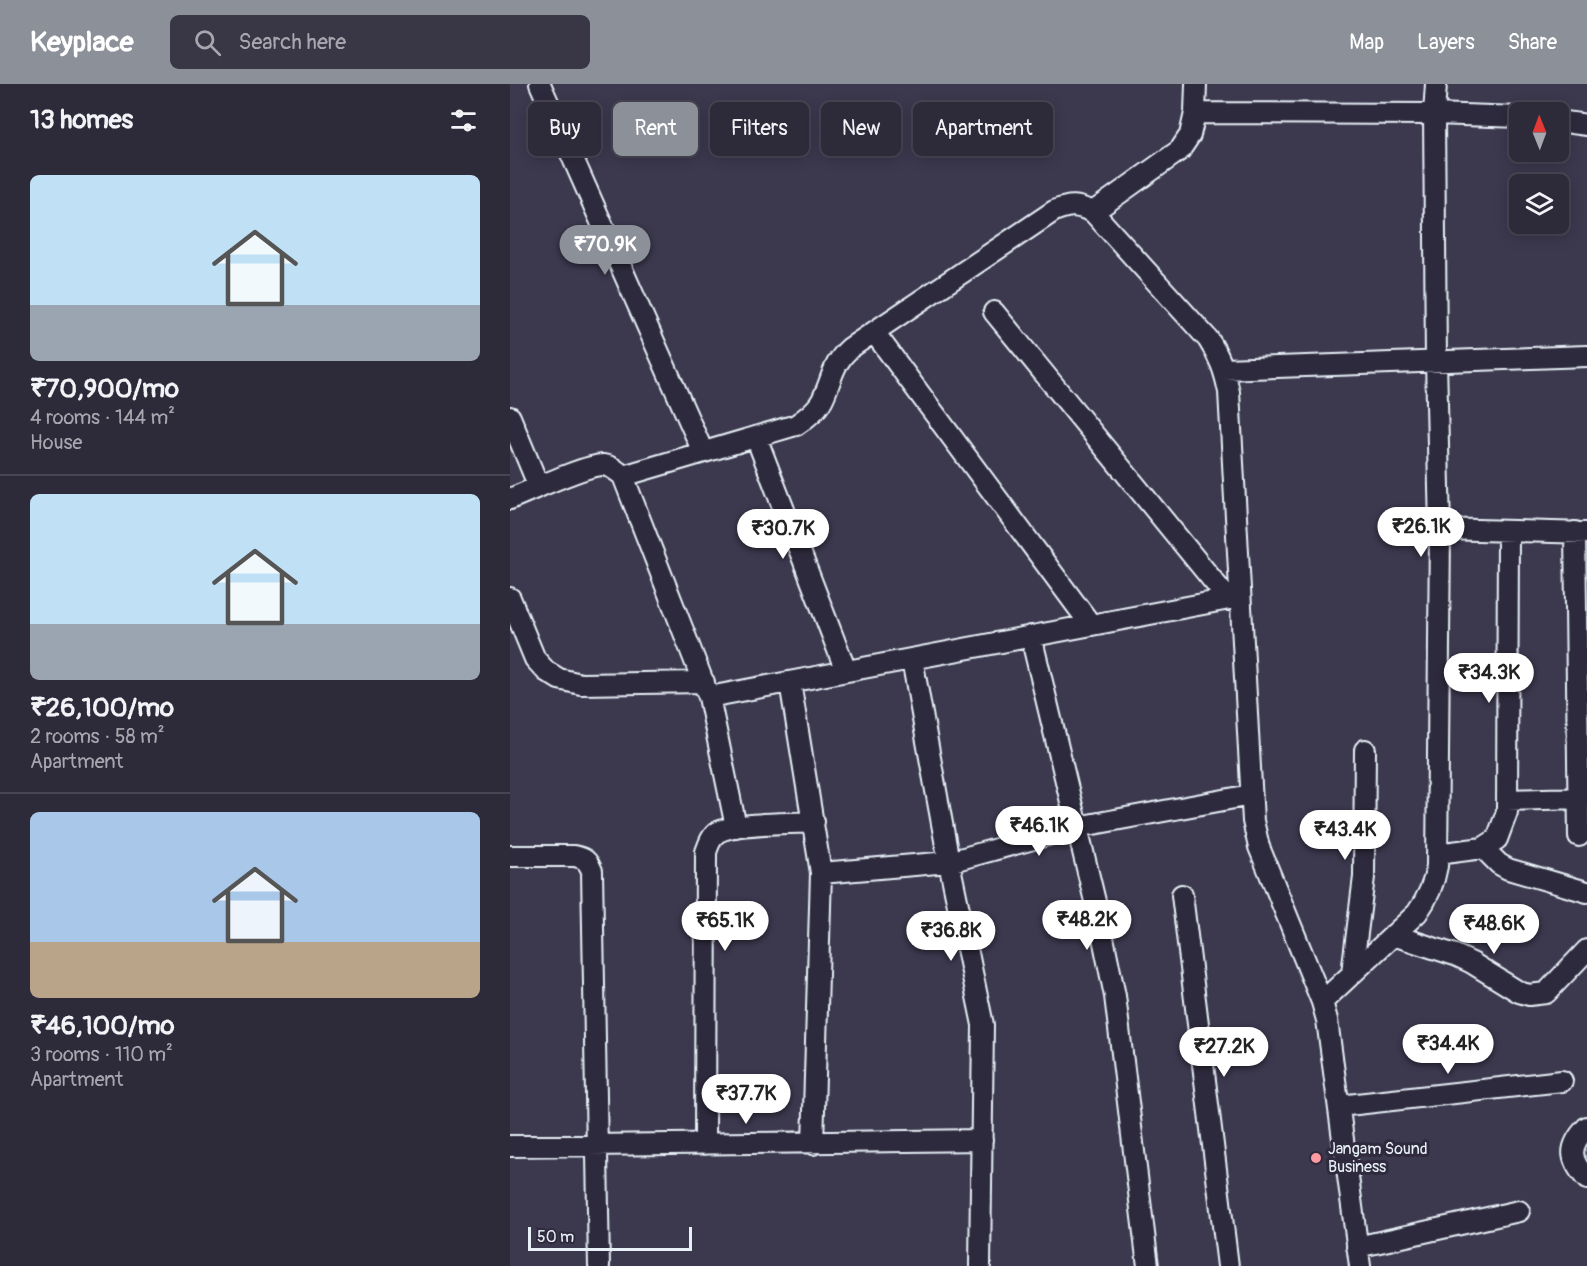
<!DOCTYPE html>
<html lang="en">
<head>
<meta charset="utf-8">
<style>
  :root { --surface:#2d2a3a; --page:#393645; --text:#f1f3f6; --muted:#a7a7af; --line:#484654; --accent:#8c9099 }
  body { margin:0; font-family:Pangolin,sans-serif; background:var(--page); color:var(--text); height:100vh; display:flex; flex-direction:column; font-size:22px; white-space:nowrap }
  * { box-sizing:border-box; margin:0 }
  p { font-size:20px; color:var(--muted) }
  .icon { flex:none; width:33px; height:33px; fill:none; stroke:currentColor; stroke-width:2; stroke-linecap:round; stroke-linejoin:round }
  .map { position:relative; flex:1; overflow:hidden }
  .drawer { display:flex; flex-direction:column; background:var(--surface); width:510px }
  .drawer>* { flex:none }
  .guide { position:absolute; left:18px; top:18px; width:570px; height:54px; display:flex; gap:12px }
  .needle { width:39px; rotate:359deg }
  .controls { position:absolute; left:999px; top:18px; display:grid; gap:12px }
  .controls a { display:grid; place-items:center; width:60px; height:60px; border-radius:9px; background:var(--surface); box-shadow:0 3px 15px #0003,0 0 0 2px var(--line); font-size:30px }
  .scale { position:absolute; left:18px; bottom:15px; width:164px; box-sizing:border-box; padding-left:6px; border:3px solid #e8f1f8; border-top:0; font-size:16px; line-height:21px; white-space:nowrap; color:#e8f1f8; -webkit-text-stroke:4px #2f2a3d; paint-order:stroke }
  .price { position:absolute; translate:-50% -51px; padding:0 14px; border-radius:21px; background:#fff; color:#222; font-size:20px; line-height:39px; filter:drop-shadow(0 2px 3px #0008) }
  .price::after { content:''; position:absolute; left:50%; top:36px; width:18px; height:14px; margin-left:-9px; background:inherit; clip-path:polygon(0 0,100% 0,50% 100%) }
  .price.selected { background:var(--accent); color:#fff }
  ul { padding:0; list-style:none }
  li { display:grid; align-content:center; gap:12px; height:318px; padding:0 30px }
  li+li { border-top:2px solid var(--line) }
  li span { display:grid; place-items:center; height:186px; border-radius:9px; color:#555 }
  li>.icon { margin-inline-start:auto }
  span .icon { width:108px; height:108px; fill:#fffc; stroke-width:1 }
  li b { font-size:26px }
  h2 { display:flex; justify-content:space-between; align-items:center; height:72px; padding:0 30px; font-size:26px }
  .tag { padding:0 21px; border-radius:9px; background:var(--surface); box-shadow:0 3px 15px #0003,0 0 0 2px var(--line); font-size:21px; line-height:54px }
  .tag.selected { background:var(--accent); color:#fff }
  header { display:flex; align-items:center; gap:36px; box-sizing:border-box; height:84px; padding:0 30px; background:var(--accent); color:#fff }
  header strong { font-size:28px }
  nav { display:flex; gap:33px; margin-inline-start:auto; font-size:21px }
  .search { width:420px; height:54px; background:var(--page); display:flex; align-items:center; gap:15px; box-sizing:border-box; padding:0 21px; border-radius:9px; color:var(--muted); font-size:22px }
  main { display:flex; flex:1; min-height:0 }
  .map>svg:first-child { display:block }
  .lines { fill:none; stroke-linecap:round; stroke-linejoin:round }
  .minor-casing { stroke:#e8f1f8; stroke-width:24 }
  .minor { stroke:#2f2a3d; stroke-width:20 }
  .poi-dot { fill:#ff9aa2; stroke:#2f2a3d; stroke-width:2 }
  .labels { text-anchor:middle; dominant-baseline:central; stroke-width:6; stroke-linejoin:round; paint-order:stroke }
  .poi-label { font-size:16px; fill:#e8f1f8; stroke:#2f2a3d; text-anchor:start }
</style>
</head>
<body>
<header>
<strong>Keyplace</strong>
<div class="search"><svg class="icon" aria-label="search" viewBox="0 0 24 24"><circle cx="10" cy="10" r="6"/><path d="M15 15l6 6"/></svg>Search here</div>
<nav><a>Map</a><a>Layers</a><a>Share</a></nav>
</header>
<main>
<section class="drawer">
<h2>13 homes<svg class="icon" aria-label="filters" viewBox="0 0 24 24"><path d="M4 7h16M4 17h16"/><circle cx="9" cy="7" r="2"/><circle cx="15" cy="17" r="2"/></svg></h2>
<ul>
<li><span style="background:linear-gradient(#bfe0f5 70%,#9aa5b1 0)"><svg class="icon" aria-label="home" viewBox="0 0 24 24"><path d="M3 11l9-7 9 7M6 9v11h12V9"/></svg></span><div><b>₹70,900/mo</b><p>4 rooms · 144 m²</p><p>House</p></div></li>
<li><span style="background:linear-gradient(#bfe0f5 70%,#9aa5b1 0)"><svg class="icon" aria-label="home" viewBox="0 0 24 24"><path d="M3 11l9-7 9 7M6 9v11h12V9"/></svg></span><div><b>₹26,100/mo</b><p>2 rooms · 58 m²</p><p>Apartment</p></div></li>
<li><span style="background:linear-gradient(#a9c7e8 70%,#b9a48a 0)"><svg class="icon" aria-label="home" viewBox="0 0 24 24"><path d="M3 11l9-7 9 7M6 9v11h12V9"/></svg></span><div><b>₹46,100/mo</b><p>3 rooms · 110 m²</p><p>Apartment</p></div></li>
</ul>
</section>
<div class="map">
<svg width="1077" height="1182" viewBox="0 0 1077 1182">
  <rect width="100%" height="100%" fill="#3c384e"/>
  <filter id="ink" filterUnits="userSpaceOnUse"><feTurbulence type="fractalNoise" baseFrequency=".0167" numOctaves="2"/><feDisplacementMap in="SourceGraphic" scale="12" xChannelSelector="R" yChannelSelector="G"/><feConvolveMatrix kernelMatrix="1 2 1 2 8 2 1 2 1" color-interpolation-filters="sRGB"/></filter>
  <g filter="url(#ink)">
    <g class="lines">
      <!-- minor casing -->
      <g class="minor-casing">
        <path id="minor" d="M30 0 193 368
          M685 29 924 30 1010 33
          M1048 37 1077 41
          M583 128 670 66 680 51 685 29 686 0
          M484 228 718 515
          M364 248 581 541
          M714 285 1077 272
          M0 333 29 403
          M246 353 336 587
          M113 392 286 341C295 335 305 328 311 318 322 298 321 281 340 264L544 127C561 120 567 121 583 128L698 255C710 273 715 288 719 308L743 737 749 763 812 918 817 936 850 1182
          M0 415C20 407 75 381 93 381 102 382 107 387 113 392L199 613 226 743
          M930 445 1077 449
          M1065 448 1069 752
          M0 514 25 575 36 587 49 595 71 600 194 598
          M521 552 589 834 605 912 638 1182
          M402 575 439 778 473 941 470 1182
          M280 598 311 789 303 1060
          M199 613 730 513
          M997 716 1069 714
          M973 764 989 780 998 785 1077 808
          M927 770 973 764 987 755 997 728 998 447
          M0 772H64C75 774 78 777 82 787L89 1182
          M311 789 439 778 567 743 741 711
          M672 811 718 1182
          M883 851 945 871 962 879 1009 908 1019 911 1036 909 1077 866
          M842 889 854 793 855 666
          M812 918 907 829C918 814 924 800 927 782L930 445 926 277 924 30 926 0
          M829 1022 1052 997
          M1077 1043C1058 1063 1059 1075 1077 1095
          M195 1060 196 768C199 760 201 752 208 748 226 738 282 740 304 738
          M0 1062 472 1056
          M847 1163 1009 1127"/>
      </g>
      <!-- minor -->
      <use href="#minor" class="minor"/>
    </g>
  </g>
  <!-- markers -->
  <circle class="poi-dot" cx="806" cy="1074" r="6"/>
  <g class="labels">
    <!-- poi labels -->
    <g class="poi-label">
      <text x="818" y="1065">Jangam Sound<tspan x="818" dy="18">Business</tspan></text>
    </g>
  </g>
</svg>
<div class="controls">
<a><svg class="needle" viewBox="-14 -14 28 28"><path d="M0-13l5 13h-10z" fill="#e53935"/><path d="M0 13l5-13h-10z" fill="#a7a7af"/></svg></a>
<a><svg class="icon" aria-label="layers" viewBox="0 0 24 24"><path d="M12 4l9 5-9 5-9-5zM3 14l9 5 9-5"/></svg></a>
</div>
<div class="scale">50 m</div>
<b class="price selected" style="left:95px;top:192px">₹70.9K</b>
<b class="price" style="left:911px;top:474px">₹26.1K</b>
<b class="price" style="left:273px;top:476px">₹30.7K</b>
<b class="price" style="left:979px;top:620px">₹34.3K</b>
<b class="price" style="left:529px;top:773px">₹46.1K</b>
<b class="price" style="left:835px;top:777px">₹43.4K</b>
<b class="price" style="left:577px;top:867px">₹48.2K</b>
<b class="price" style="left:215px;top:868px">₹65.1K</b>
<b class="price" style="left:984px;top:871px">₹48.6K</b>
<b class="price" style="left:441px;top:878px">₹36.8K</b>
<b class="price" style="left:938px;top:991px">₹34.4K</b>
<b class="price" style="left:714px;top:994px">₹27.2K</b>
<b class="price" style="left:236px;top:1041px">₹37.7K</b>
<div class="guide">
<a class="tag">Buy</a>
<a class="tag selected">Rent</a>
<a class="tag">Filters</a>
<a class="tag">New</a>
<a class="tag">Apartment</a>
</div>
</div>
</main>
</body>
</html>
